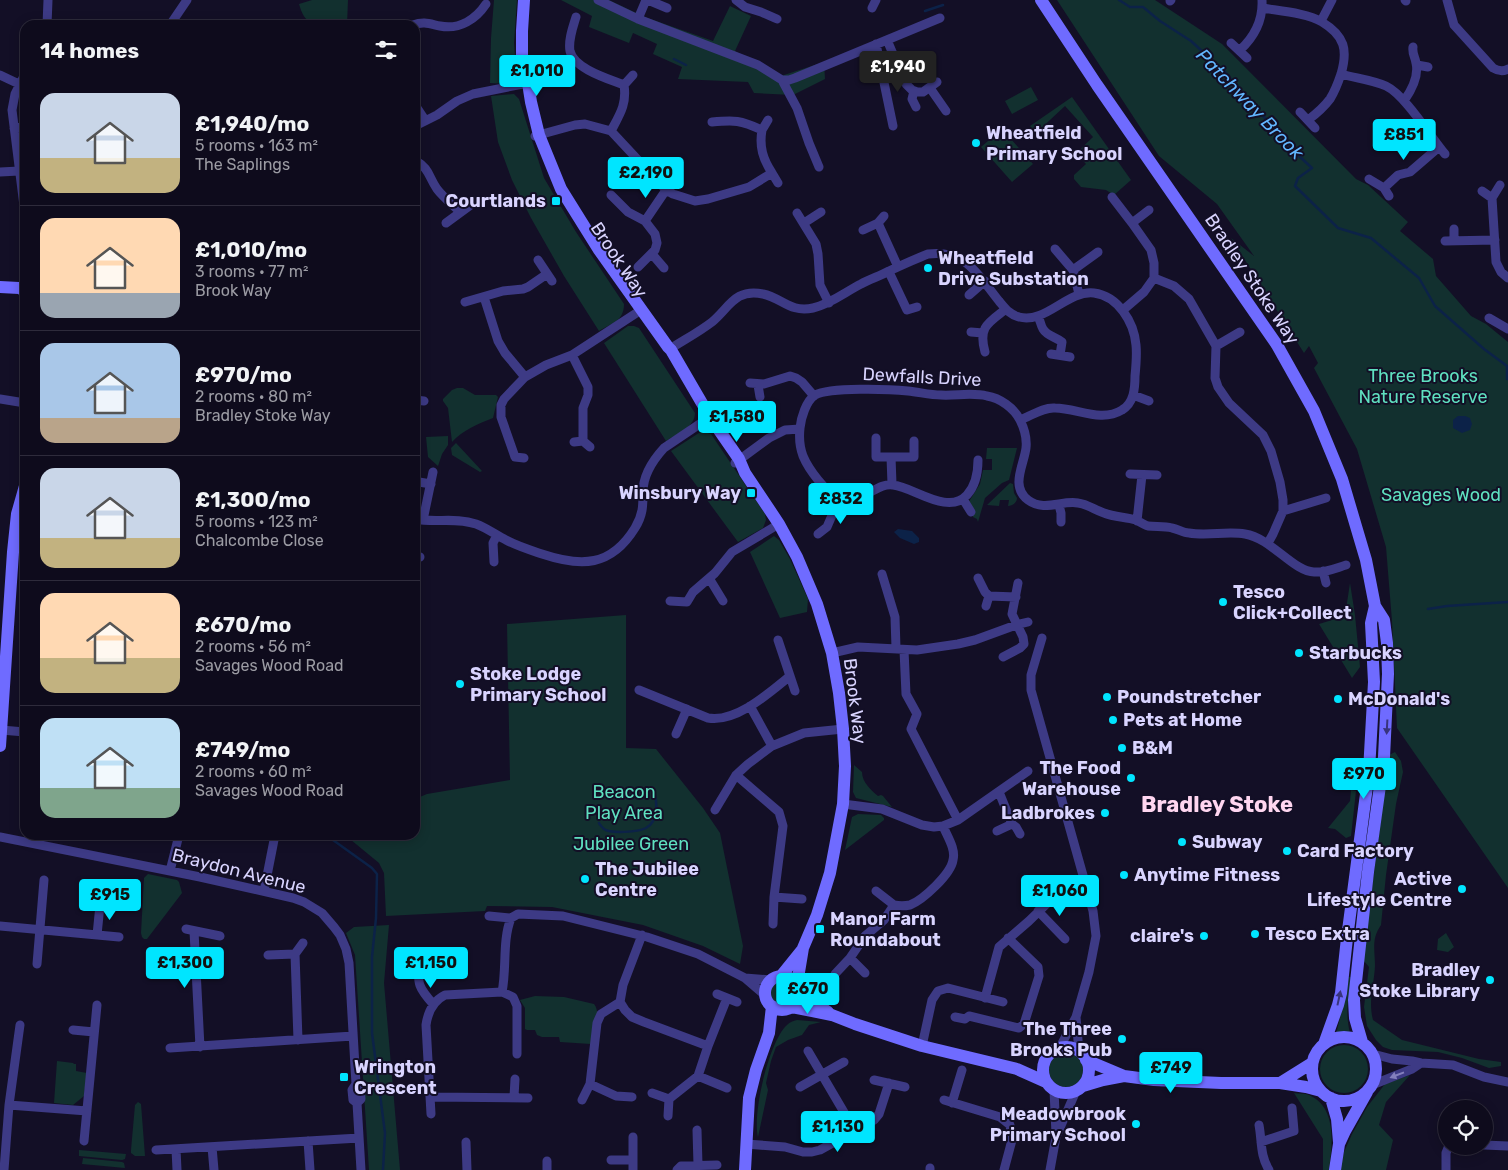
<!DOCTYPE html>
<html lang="en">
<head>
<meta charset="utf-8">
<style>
  :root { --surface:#0e0b1c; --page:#171425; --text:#f1f3f6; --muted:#9b9ba3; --line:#2e2b3b; --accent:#00e5ff }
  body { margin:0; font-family:Rubik,sans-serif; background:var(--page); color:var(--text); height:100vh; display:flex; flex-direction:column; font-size:19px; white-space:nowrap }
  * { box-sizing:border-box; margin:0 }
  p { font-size:16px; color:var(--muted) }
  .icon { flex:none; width:28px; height:28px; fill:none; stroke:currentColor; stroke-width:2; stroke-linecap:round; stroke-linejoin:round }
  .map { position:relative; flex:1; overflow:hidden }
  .sheet { position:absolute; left:20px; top:20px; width:400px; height:820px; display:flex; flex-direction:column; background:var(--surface); border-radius:15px; box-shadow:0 2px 12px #0003,0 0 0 1px var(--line) }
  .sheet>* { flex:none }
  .fabs { position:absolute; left:1438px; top:1100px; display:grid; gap:10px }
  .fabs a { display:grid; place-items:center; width:55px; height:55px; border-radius:50%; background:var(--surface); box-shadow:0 2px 12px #0003,0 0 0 1px var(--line); font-size:25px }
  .price { position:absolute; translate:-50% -42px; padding:0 11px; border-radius:5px; background:var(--accent); color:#111; font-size:16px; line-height:32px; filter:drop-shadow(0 1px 2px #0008) }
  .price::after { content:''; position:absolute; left:50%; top:30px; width:15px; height:11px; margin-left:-8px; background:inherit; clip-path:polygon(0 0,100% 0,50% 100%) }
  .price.current { background:#222; color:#fff }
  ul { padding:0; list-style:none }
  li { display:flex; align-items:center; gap:15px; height:125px; padding:0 20px }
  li+li { border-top:1px solid var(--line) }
  li span { display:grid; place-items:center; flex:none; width:140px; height:100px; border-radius:15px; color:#555 }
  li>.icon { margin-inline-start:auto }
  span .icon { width:60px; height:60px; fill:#fffc; stroke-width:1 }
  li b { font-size:21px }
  h2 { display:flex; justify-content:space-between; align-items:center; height:60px; padding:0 20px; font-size:21px }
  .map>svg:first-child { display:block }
  .green { fill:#12302f }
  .water { fill:#0c2248 }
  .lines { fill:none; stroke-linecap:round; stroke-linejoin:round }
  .stream { stroke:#0c2248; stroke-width:2.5 }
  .street { stroke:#3d3a85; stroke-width:9 }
  .secondary { stroke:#6f6bff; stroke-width:12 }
  .oneway { fill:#38347d }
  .oneway2 { fill:#837fbc }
  .poi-dot { fill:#00e5ff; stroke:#130f26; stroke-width:2 }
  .labels { text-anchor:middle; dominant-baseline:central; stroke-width:4; stroke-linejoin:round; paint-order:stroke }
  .poi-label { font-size:18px; font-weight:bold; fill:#d9d4ff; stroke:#130f26; text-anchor:start }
  .street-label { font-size:18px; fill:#d9d4ff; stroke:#130f26 }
  .park-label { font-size:18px; fill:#5fe0c0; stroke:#130f26 }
  .water-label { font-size:19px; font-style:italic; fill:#62b6ff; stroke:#130f26 }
  .district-label { font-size:22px; font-weight:bold; fill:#ffd6f0; stroke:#130f26 }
</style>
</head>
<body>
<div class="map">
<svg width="1508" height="1170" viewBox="0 0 1508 1170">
  <rect width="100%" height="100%" fill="#130f26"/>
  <!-- green -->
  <path class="green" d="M312 0H348L347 25H315C305 21 302 14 299 4Z
    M494 0H517L514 43 516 72 514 79 508 84 490 83 491 38Z
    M561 0H609L645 17 713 41 730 6 751 16 735 51 781 76 824 62 825 79 793 95 754 93 748 82 678 79 682 67 653 54 657 44 633 33 629 43 589 27 592 16Z
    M1057 0H1155L1222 44 1356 179 1368 185 1408 222 1400 231 1433 259 1436 276 1471 316 1486 324 1508 342V888L1397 728 1392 621 1386 547 1357 449 1314 368 1318 363 1309 346 1304 353 1231 238 1254 256 1217 204 1159 156Z
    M1031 87 1038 100 1012 114 1005 101Z
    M514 94 519 99 544 178 576 232 624 304C624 321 612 323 599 331L564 276 531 218 512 180 498 142 491 96Z
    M1072 97 1131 180 1114 195 1106 190 1081 187 1074 179V175L1086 164 1076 153 1093 137 1065 106 1036 133 1030 126Z
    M1002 129 1033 164 1012 182 981 147Z
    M628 326H634L639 328 695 413C695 427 677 434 666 441L604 343Z
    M457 388H463L475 395H496L498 397 493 418C478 424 463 430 452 442L448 408 443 401V399L452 390Z
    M702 431 711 434 765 514 766 520 763 528 738 542 671 451Z
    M448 436V445L442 454 438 466 428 457 426 437Z
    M456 443 482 471 480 472 452 455 451 448Z
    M987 448H1017L1009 480 1002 483 985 498 978 522 977 519 973 517V513L968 503 980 484 983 470H992V459H986Z
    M1010 483 1013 484 1014 493 1017 498C1017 502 1013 506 1008 506L1009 500H1000L999 506 987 505Z
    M774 536 779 540 790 559 808 599 807 612 780 618 750 552Z
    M1350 583 1355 615 1360 667 1352 678 1319 624 1345 616Z
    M626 615V748L656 749 703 808 720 833 743 946 740 964 703 946 643 925 552 907 487 906 485 911 386 916 384 873 379 863 345 835H415V799L427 794 510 780 507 624Z
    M1395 752 1401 761 1403 772 1396 804 1386 875 1381 925C1371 939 1375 950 1375 966 1374 985 1368 1001 1373 1020L1402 1040 1479 1059 1501 1062V1066L1489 1068 1462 1058 1438 1052 1392 1050 1383 1047 1376 1040 1367 1026 1364 1007 1369 967 1363 960 1389 755Z
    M854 765 862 772C862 782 871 790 878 796L881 795 883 796 892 807 856 798 853 792Z
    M1351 790 1356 791 1351 836 1346 838 1335 829 1328 828 1350 801Z
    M858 814 881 815 884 818V820L845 850 852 817Z
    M148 874 177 880 179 882 182 893 147 939H144L142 937 141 933 144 878Z
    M389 925 384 983 400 1170H369L355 955 346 933 354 927Z
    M1446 933 1454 947 1448 952 1437 950 1438 939Z
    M1347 977H1352C1348 998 1345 1013 1350 1033L1336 1034 1343 1006Z
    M770 993a12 12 0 1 1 24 0a12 12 0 1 1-24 0Z
    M535 996 564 997 594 1004C602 1014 593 1032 591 1044L560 1042 559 1037H542L537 1035 535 1030H527L525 1029V1008L520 1000Z
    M797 1020 821 1022 809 1025 802 1035 788 1040 776 1047 771 1061 766 1083 768 1090 758 1137C752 1114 769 1041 787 1025 790 1022 793 1021 797 1020Z
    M1320 1069a24 24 0 1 1 48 0a24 24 0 1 1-48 0Z
    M1049 1070a17 17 0 1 1 34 0a17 17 0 1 1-34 0Z
    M57 1061 73 1063 74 1064H76V1071L87 1073 84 1096 73 1105 54 1103Z
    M1410 1075 1386 1102 1379 1125 1393 1140 1386 1170H1340L1344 1152 1352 1134 1367 1107 1385 1084Z
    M1294 1093C1299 1094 1305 1093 1309 1095 1338 1108 1332 1146 1329 1170H1323V1139Z
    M138 1102 141 1104 145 1156H135L131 1153V1150L135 1105Z
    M79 1150 126 1154 125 1159 122 1160 79 1156Z
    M83 1158 122 1162 124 1163 125 1168 82 1164Z"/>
  <!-- water -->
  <path class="water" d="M1458 416H1465L1470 418 1472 424 1470 430 1462 433 1453 428V420Z
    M898 529 912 531 919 538V542L914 544 900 538 894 532Z"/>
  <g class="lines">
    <!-- stream -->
    <path class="stream" d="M1119 0 1130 7H1143L1160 21 1191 41 1226 73 1252 105 1273 126 1277 128 1285 143 1312 168 1298 178 1295 186 1338 228 1371 238 1419 278 1435 306 1484 349 1507 366V379H1508
      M925 11 943 5
      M674 59 686 65
      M1428 609 1447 606 1508 602
      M599 823C600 825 602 827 604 829 611 834 638 832 646 828 659 821 658 799 652 789
      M326 835 372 868 377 874 376 918 372 957V1033L385 1133 383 1170"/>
    <!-- street -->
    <path class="street" d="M598 0 638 19 758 65 782 80H789L795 78 940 18
      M648 0 667 8
      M736 0 745 7 761 12 777 19
      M1405 0 1406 1
      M1447 0 1454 25 1493 68C1498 71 1503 72 1508 69
      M1170 1 1171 0
      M872 8 876 0
      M1262 8C1280 11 1307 13 1322 22 1345 36 1348 50 1341 74 1338 83 1335 91 1330 99 1324 107 1316 114 1308 120
      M576 17C573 27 568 40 570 51 574 69 609 79 624 85 627 104 620 114 611 131
      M638 19 646 0
      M1321 21 1332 0
      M47 25 48 0
      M170 25 187 0
      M413 25C424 21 430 24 440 26 460 30 476 19 486 4
      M887 40 906 84 912 90 917 92H923L937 82
      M1231 43 1247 58
      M876 44 893 126
      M1240 50C1254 37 1263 20 1262 0
      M1417 65 1428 67
      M25 74 15 94 12 110 25 214
      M1341 74C1355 78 1373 80 1386 86 1405 95 1430 136 1445 154
      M0 75 19 84
      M782 80 797 108 809 143 819 167
      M624 85 633 75
      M930 88 946 111
      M914 91 912 99 916 107
      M1404 101C1411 91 1419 76 1416 63 1415 56 1412 54 1413 47
      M415 105 425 120
      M1300 112 1315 128
      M415 126 437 115 457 101 473 94 528 83
      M14 128 25 127
      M762 130 768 120
      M535 136 575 125 585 124 611 131 666 190 673 194 695 201 708 199 749 187 772 173C763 159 759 147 762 130 740 120 735 120 712 122
      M415 160C430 169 428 176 437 189 443 197 453 205 460 212
      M0 172 19 171
      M772 173 778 183
      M1369 179 1384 188 1389 196
      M1384 188 1398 175 1410 172 1439 147
      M1482 191 1492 198 1500 185
      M611 195 628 212 645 221 655 234 657 243 655 250 638 267
      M1112 197 1132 223 1151 250 1154 263V278L1144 292 1123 310
      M1492 198 1496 262 1501 272 1508 278
      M797 213 816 244 818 254 820 285 829 303
      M645 221 666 190
      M446 223 476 201
      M804 223 821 212
      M878 223 898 267
      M1132 223 1149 210
      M1454 229V241
      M863 230 878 223 884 216
      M1445 241 1495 240
      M1055 249 1073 270 1079 294
      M652 254 664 268
      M538 260 552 281
      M1073 270 1098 252
      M889 272 907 310 917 307
      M1154 278 1174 286 1189 299 1216 346 1215 378 1218 387 1229 403 1263 435 1271 451 1280 482 1283 500V511L1273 534 1268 543
      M969 295 985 281
      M484 297 498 341 505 353 525 377
      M465 302 503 291 523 289 528 287 547 274
      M1038 316C1040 320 1041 326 1043 329 1047 336 1056 337 1062 342L1060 355
      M1489 318 1508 329
      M971 332 983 333
      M1216 346 1240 332
      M670 349C684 340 699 332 712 322 729 308 735 288 763 294 782 298 790 313 813 308 831 304 845 292 861 284 870 279 880 276 889 271 902 265 915 259 928 254 966 249 978 275 999 301 1005 308 1010 315 1019 317 1046 324 1067 290 1094 293 1118 296 1134 322 1136 345 1137 355 1136 366 1135 376 1135 388 1134 403 1122 410 1101 423 1077 408 1055 408 1043 407 1031 416 1020 420
      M985 352C978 327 988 323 1006 309
      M1051 354 1070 357
      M572 355 588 387V395L583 408V441
      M750 383 764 384 790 376 796 378 802 382 814 396
      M758 385 760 397
      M1133 395 1149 401
      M0 399 25 403
      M415 400 424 401
      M876 438V457H914V441
      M574 442 583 441 590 447
      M891 457 892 484
      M524 458 515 457 501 417V405L504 399 525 377 546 365 572 355 641 310
      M978 460C978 473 976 485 967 495 948 516 914 487 893 485 880 483 870 495 858 497 853 499 845 499 839 497 826 494 808 468 803 456 800 448 799 437 800 428 801 418 806 401 815 395 830 387 889 389 908 391 919 392 930 395 941 395 956 396 972 392 987 396 1000 398 1014 408 1020 420 1024 428 1027 439 1026 448 1024 465 1010 486 1028 500 1044 512 1062 500 1078 503 1087 504 1095 510 1104 513 1114 517 1125 517 1136 520 1140 522 1144 525 1148 526 1156 527 1164 526 1172 528 1178 529 1183 533 1189 533 1208 536 1227 531 1245 534 1271 538 1294 572 1314 572 1325 573 1336 568 1346 565
      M735 463 769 438 785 430 800 429
      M1130 474 1157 475
      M419 482 431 484
      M963 499 971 512
      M1059 505 1061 513V522
      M1283 511 1326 498
      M415 519C435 523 456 517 476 524 487 528 496 535 506 540 517 546 530 550 542 554 581 567 611 567 635 528 643 515 643 506 643 492 643 475 653 460 664 448L710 417
      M423 520 433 472
      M1137 521 1142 475
      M818 534 827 527 840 497
      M415 557H420
      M494 562 493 543 497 535
      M1323 571 1326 583
      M882 574 895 617 896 648
      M709 578 723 601
      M978 578 985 592 989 596 986 606
      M989 596 1016 597
      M670 601 687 602 693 592 715 573 732 552 779 524
      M1042 638 1031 675V690L1093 911 1096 936 1089 972 1076 1017 1059 1049
      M778 640 795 691
      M904 650 906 694 917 714 911 729 958 820
      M832 653 858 647 917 650 958 644 975 640 1016 625 1028 622
      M1003 657 1020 648 1024 644 1023 637 1012 614 1018 583
      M639 690 708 718C736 723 769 693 790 676
      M750 706 772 746
      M1 730 25 732
      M676 734 687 709
      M736 775 779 812 783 826 774 897 773 924
      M999 792 1012 824 1016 827 1020 834
      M843 804 882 809 922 825 934 827 943 826 958 820 1028 771
      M715 810 736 775 748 764 772 746 804 733 843 729
      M997 831 1012 824
      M287 835 290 836
      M0 837 200 877 293 898 304 902 322 913 334 927 340 935 346 949 349 963 356 1084 360 1088 361 1099 357 1103 361 1170
      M170 871 179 835
      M264 891 275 835
      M876 891 894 905
      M774 897 802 899
      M1038 911 1065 939
      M489 916 511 918 518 914 563 916 647 937 698 954 745 978 766 996
      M0 926 119 937
      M186 929 220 936
      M194 931 200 1047
      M97 935 100 905
      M295 954 298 1040
      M268 955 295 954 303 943
      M850 958 865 973
      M409 963 429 962
      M419 963C417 984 419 988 433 1004
      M37 964 44 880
      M835 974 850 958 865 936 884 920 894 905C899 906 905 906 910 905 923 900 951 874 953 860 956 849 947 836 943 826
      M745 978 772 980
      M502 992 513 997 517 1006V1054
      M717 994 737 1002
      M985 998 999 947 1029 921 1069 882
      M620 1002 623 985 642 935
      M955 1017 965 1019 969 1016 1019 1028 1024 1024 1039 976 1038 967 1008 938
      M1076 1017 1079 1052
      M73 1030 94 1032
      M922 1046 932 1000 938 991 948 988 1003 1002
      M170 1048 353 1036
      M808 1051 855 1131
      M1373 1054 1392 1059 1412 1061 1421 1063 1453 1065 1484 1077 1508 1082
      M698 1076 708 1046 727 998
      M874 1080 905 1087
      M356 1084 352 1090 353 1100 357 1103
      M590 1084 616 1096 632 1097
      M1372 1085 1412 1069 1421 1063
      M800 1087 844 1062
      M1054 1090 1056 1134
      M652 1093 669 1099
      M430 1097 528 1098
      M514 1097 515 1079
      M582 1100 590 1084 597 1023 601 1014 620 1002 625 1010 632 1017 644 1022 708 1046
      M944 1100 1000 1117 1010 1125 1012 1140 1004 1170
      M952 1103 962 1070
      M9 1105 87 1111
      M431 1114 426 1025C428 1011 433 1001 445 995L502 992C507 968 502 941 511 918
      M668 1116 669 1099 698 1076 727 1088
      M1259 1125C1262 1141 1260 1156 1269 1170
      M697 1130 698 1165
      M84 1141 97 1005
      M308 1141 310 1170
      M466 1142 467 1170
      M1261 1142 1294 1131 1292 1108
      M746 1144 785 1147 803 1152H812L820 1150 874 1120 879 1114 889 1083
      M1484 1145 1508 1146
      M212 1147 214 1170
      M176 1149 177 1170
      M156 1150 359 1138
      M611 1160H633
      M547 1161V1170
      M930 1168V1170
      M4 1170 9 1105 20 1025
      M633 1170V1137
      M677 1170 681 1166 717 1165
      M1050 1170 1056 1137 1076 1091
      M1446 1170V1153L1448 1148 1452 1146"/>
    <!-- secondary -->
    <path class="secondary" d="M1041 0 1097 85 1277 345 1314 411 1342 479 1366 560 1375 606 1384 620 1387 643 1388 674 1384 757 1368 872 1354 1000 1355 1018 1362 1042
      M523 68 528 83 531 102 539 135 561 189 599 250 668 347 671 350 710 417 739 459 745 473 779 524 797 557 817 604 832 653 839 693 843 729 845 766 843 804 830 873 817 915 803 948 797 984
      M522 75V31L524 0
      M0 287 19 288 25 291
      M0 746 13 552 17 514 25 486
      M781 976 802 950
      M765 993a17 17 0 1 1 34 0a17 17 0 1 1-34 0Z
      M799 992 828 1012
      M792 1007 832 1015 855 1024 922 1046 1017 1069 1046 1082
      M1312 1069a32 32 0 1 1 64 0a32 32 0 1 1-64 0Z
      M1324 1044 1338 1005 1341 993 1347 938 1369 771 1374 682 1371 623 1375 606
      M1043 1070a23 23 0 1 1 46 0a23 23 0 1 1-46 0Z
      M1086 1060 1124 1076 1154 1080 1221 1083H1280L1306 1087 1321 1091
      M1280 1083 1312 1063
      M1083 1086 1103 1080 1124 1076
      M1331 1098 1337 1119 1339 1142
      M745 1170 749 1098 756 1070 769 1033 772 1006
      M1335 1170 1339 1144 1345 1131 1367 1092"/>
  </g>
  <!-- one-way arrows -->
  <defs><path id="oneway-solid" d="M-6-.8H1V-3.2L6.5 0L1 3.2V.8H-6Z" transform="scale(1.25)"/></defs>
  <g class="oneway">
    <use href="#oneway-solid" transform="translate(1387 727) rotate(93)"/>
    <use href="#oneway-solid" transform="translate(1339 998) rotate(-78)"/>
  </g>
  <use class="oneway2" href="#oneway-solid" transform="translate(1397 1075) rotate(159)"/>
  <!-- markers -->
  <g class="poi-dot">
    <circle cx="976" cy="143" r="5"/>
    <rect x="551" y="196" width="10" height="10" rx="2.5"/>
    <circle cx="928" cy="268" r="5"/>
    <rect x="746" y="488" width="10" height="10" rx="2.5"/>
    <circle cx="1223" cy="602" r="5"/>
    <circle cx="1299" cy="653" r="5"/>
    <circle cx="460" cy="684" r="5"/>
    <circle cx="1107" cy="697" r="5"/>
    <circle cx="1338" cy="699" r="5"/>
    <circle cx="1113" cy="720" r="5"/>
    <circle cx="1122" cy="748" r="5"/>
    <circle cx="1131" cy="778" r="5"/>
    <circle cx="1105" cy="813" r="5"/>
    <circle cx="1182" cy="842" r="5"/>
    <circle cx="1287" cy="851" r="5"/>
    <circle cx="1124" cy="875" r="5"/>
    <circle cx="585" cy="879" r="5"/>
    <circle cx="1462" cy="889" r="5"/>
    <rect x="815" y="924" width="10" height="10" rx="2.5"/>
    <circle cx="1255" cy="934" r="5"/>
    <circle cx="1204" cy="936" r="5"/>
    <circle cx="1490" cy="980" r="5"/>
    <circle cx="1122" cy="1039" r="5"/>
    <rect x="339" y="1072" width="10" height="10" rx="2.5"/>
    <circle cx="1136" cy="1124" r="5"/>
  </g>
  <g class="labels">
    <!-- poi labels -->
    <g class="poi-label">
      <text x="986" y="133">Wheatfield<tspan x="986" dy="21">Primary School</tspan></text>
      <text x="546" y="201" text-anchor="end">Courtlands</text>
      <text x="938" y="258">Wheatfield<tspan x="938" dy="21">Drive Substation</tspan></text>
      <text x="741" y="493" text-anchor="end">Winsbury Way</text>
      <text x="1233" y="592">Tesco<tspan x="1233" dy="21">Click+Collect</tspan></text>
      <text x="1309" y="653">Starbucks</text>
      <text x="470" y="674">Stoke Lodge<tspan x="470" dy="21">Primary School</tspan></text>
      <text x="1117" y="697">Poundstretcher</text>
      <text x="1348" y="699">McDonald's</text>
      <text x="1123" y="720">Pets at Home</text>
      <text x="1132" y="748">B&amp;M</text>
      <text x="1121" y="768" text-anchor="end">The Food<tspan x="1121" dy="21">Warehouse</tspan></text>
      <text x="1095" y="813" text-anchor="end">Ladbrokes</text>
      <text x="1192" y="842">Subway</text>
      <text x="1297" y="851">Card Factory</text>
      <text x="595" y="869">The Jubilee<tspan x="595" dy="21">Centre</tspan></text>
      <text x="1134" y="875">Anytime Fitness</text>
      <text x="1452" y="879" text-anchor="end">Active<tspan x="1452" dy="21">Lifestyle Centre</tspan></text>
      <text x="830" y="919">Manor Farm<tspan x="830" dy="21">Roundabout</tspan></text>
      <text x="1265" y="934">Tesco Extra</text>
      <text x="1194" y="936" text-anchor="end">claire's</text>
      <text x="1480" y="970" text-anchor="end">Bradley<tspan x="1480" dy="21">Stoke Library</tspan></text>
      <text x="1112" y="1029" text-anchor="end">The Three<tspan x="1112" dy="21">Brooks Pub</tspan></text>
      <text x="354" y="1067">Wrington<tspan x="354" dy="21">Crescent</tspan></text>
      <text x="1126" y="1114" text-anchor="end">Meadowbrook<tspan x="1126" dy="21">Primary School</tspan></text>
    </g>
    <!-- street labels -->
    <g class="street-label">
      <text transform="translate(619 260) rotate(56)">Brook Way</text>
      <text transform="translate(1252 279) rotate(56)">Bradley Stoke Way</text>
      <text transform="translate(922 377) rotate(3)">Dewfalls Drive</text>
      <text transform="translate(855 701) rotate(83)">Brook Way</text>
      <text transform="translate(239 871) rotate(14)">Braydon Avenue</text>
    </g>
    <!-- park labels -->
    <g class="park-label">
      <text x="1423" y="376">Three Brooks<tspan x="1423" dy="21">Nature Reserve</tspan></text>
      <text x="1441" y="495">Savages Wood</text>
      <text x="624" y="792">Beacon<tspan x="624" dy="21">Play Area</tspan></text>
      <text x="631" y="844">Jubilee Green</text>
    </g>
    <!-- water labels -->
    <g class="water-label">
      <text transform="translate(1250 104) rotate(46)">Patchway Brook</text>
    </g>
    <!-- district labels -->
    <g class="district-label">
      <text x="1217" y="804">Bradley Stoke</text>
    </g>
  </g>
</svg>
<div class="fabs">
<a><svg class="icon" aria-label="locate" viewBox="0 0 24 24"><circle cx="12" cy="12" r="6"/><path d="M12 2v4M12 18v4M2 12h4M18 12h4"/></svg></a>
</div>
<b class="price current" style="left:898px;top:93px">£1,940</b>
<b class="price" style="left:537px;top:97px">£1,010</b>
<b class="price" style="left:1404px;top:161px">£851</b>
<b class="price" style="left:646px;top:199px">£2,190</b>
<b class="price" style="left:737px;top:443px">£1,580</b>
<b class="price" style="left:841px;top:525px">£832</b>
<b class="price" style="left:1364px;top:800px">£970</b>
<b class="price" style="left:1060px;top:917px">£1,060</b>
<b class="price" style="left:110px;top:921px">£915</b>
<b class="price" style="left:185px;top:989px">£1,300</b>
<b class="price" style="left:431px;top:989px">£1,150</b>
<b class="price" style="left:808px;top:1015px">£670</b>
<b class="price" style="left:1171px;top:1094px">£749</b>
<b class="price" style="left:838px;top:1153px">£1,130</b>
<section class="sheet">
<h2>14 homes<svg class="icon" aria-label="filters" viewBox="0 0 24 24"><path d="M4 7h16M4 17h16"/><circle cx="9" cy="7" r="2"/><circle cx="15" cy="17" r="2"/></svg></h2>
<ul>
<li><span style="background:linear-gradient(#c9d6e8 65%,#c2b280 0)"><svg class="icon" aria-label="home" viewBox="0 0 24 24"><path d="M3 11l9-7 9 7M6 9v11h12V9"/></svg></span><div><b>£1,940/mo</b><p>5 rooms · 163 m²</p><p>The Saplings</p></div></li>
<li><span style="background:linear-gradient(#ffd9b3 75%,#9aa5b1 0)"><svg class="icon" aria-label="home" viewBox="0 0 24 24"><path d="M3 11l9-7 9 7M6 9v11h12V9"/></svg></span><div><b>£1,010/mo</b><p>3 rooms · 77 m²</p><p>Brook Way</p></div></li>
<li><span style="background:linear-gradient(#a9c7e8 75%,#b9a48a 0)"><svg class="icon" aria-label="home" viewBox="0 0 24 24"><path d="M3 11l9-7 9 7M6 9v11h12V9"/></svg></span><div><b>£970/mo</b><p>2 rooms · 80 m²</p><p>Bradley Stoke Way</p></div></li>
<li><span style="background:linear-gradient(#c9d6e8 70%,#c2b280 0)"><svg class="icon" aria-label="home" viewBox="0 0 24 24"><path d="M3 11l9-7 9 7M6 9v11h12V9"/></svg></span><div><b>£1,300/mo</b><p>5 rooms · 123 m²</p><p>Chalcombe Close</p></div></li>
<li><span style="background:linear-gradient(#ffd9b3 65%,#c2b280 0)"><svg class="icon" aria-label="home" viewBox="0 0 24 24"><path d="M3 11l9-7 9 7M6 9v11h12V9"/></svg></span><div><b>£670/mo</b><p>2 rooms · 56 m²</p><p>Savages Wood Road</p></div></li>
<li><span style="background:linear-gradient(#bfe0f5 70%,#7fa58c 0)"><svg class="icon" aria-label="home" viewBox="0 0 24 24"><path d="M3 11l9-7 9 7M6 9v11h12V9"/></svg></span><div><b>£749/mo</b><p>2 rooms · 60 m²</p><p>Savages Wood Road</p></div></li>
</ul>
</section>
</div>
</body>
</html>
